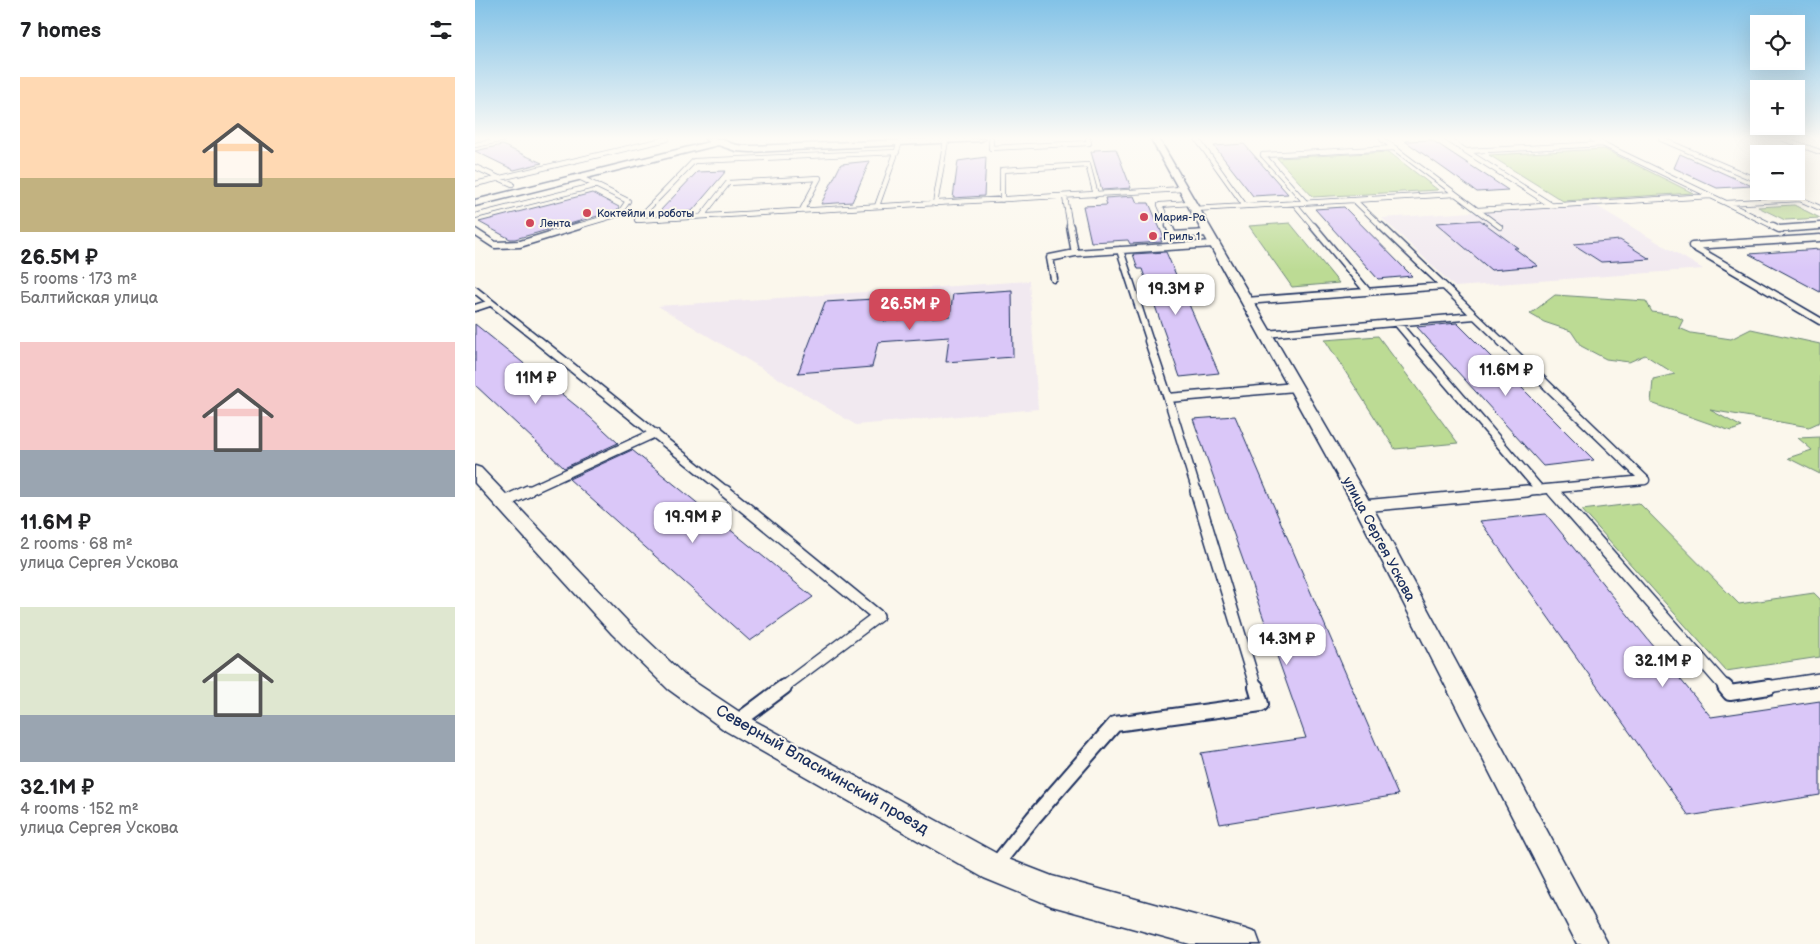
<!DOCTYPE html>
<html lang="en">
<head>
<meta charset="utf-8">
<style>
  :root { --surface:#fff; --page:#f2f2f2; --text:#202124; --muted:#757577; --accent:#d1495b }
  body { margin:0; font-family:"Balsamiq Sans",sans-serif; background:var(--page); color:var(--text); height:100vh; display:flex; flex-direction:column; font-size:19px; white-space:nowrap }
  * { box-sizing:border-box; margin:0 }
  p { font-size:16px; color:var(--muted) }
  .icon { flex:none; width:28px; height:28px; fill:none; stroke:currentColor; stroke-width:2; stroke-linecap:round; stroke-linejoin:round }
  .map { position:relative; flex:1; overflow:hidden }
  .sheet { display:flex; flex-direction:column; background:var(--surface); width:475px }
  .sheet>* { flex:none }
  .fabs { position:absolute; left:1275px; top:15px; display:grid; gap:10px }
  .fabs a { display:grid; place-items:center; width:55px; height:55px; border-radius:0px; background:var(--surface); box-shadow:0 5px 20px #0002; font-size:25px }
  .price { position:absolute; translate:-50% -42px; padding:0 11px; border-radius:10px; background:#fff; color:#222; font-size:16px; line-height:32px; filter:drop-shadow(0 1px 2px #0008) }
  .price::after { content:''; position:absolute; left:50%; top:30px; width:15px; height:11px; margin-left:-8px; background:inherit; clip-path:polygon(0 0,100% 0,50% 100%) }
  .price.current { background:var(--accent); color:#fff }
  ul { padding:0; list-style:none }
  li { display:grid; align-content:center; gap:10px; height:265px; padding:0 20px }
  li span { display:grid; place-items:center; height:155px; border-radius:0px; color:#555 }
  li>.icon { margin-inline-start:auto }
  span .icon { width:90px; height:90px; fill:#fffc; stroke-width:1 }
  li b { font-size:21px }
  h2 { display:flex; justify-content:space-between; align-items:center; height:60px; padding:0 20px; font-size:21px }
  main { display:flex; flex:1; min-height:0 }
  .map>svg:first-child { display:block }
  .built { fill:#f1e9f0 }
  .green { fill:#bcdb94; stroke:#6c8579 }
  .building { fill:#dac7f8; stroke:#1b2f5e }
  .lines { fill:none; stroke-linecap:round; stroke-linejoin:round }
  .lane-far4-casing { stroke:#1b2f5e; stroke-width:6 }
  .lane-far3-casing { stroke:#1b2f5e; stroke-width:9 }
  .lane-far2-casing { stroke:#1b2f5e; stroke-width:11 }
  .lane-far1-casing { stroke:#1b2f5e; stroke-width:14 }
  .lane-casing { stroke:#1b2f5e; stroke-width:18 }
  .street-casing { stroke:#1b2f5e; stroke-width:3 }
  .lane-far4 { stroke:#fbf7ec; stroke-width:4.5 }
  .lane-far3 { stroke:#fbf7ec; stroke-width:6 }
  .lane-far2 { stroke:#fbf7ec; stroke-width:8 }
  .lane-far1 { stroke:#fbf7ec; stroke-width:11 }
  .lane { stroke:#fbf7ec; stroke-width:14 }
  .street { fill:#fbf7ec; fill-rule:evenodd }
  .poi-dot { fill:#d1495b; stroke:#fbf7ec; stroke-width:2 }
  .labels { text-anchor:middle; dominant-baseline:central; stroke-width:4; stroke-linejoin:round; paint-order:stroke }
  .far-poi-label { font-size:11px; fill:#1b2f5e; stroke:#fbf7ec; text-anchor:start }
  .street-label { font-size:14px; fill:#1b2f5e; stroke:#fbf7ec }
  .near-street-label { font-size:16px; fill:#1b2f5e; stroke:#fbf7ec }
</style>
</head>
<body>
<main>
<section class="sheet">
<h2>7 homes<svg class="icon" aria-label="filters" viewBox="0 0 24 24"><path d="M4 7h16M4 17h16"/><circle cx="9" cy="7" r="2"/><circle cx="15" cy="17" r="2"/></svg></h2>
<ul>
<li><span style="background:linear-gradient(#ffd9b3 65%,#c2b280 0)"><svg class="icon" aria-label="home" viewBox="0 0 24 24"><path d="M3 11l9-7 9 7M6 9v11h12V9"/></svg></span><div><b>26.5M ₽</b><p>5 rooms · 173 m²</p><p>Балтийская улица</p></div></li>
<li><span style="background:linear-gradient(#f6c9c9 70%,#9aa5b1 0)"><svg class="icon" aria-label="home" viewBox="0 0 24 24"><path d="M3 11l9-7 9 7M6 9v11h12V9"/></svg></span><div><b>11.6M ₽</b><p>2 rooms · 68 m²</p><p>улица Сергея Ускова</p></div></li>
<li><span style="background:linear-gradient(#dfe7d0 70%,#9aa5b1 0)"><svg class="icon" aria-label="home" viewBox="0 0 24 24"><path d="M3 11l9-7 9 7M6 9v11h12V9"/></svg></span><div><b>32.1M ₽</b><p>4 rooms · 152 m²</p><p>улица Сергея Ускова</p></div></li>
</ul>
</section>
<div class="map">
<svg width="1345" height="944" viewBox="0 0 1345 944">
  <rect width="100%" height="100%" fill="#fbf7ec"/>
  <filter id="ink" filterUnits="userSpaceOnUse"><feTurbulence type="fractalNoise" baseFrequency=".02" numOctaves="2"/><feDisplacementMap in="SourceGraphic" scale="10" xChannelSelector="R" yChannelSelector="G"/><feConvolveMatrix kernelMatrix="1 2 1 2 8 2 1 2 1" color-interpolation-filters="sRGB"/></filter>
  <g filter="url(#ink)">
    <!-- built -->
    <path class="built" d="M1118 204 1228 269 980 287 907 218Z
      M554 281 563 409 381 425 183 306Z"/>
    <!-- green -->
    <path class="green" d="M1129 149 1218 193 1088 201 1014 155Z
      M914 152 963 190 838 197 802 158Z
      M1319 205 1345 218 1310 220 1283 207Z
      M815 223 864 283 817 287 774 226Z
      M1080 295 1171 301 1177 312 1200 315 1208 320 1204 328 1216 333 1256 339 1276 329 1345 344V422L1334 427 1235 410 1267 427 1256 431 1176 403 1178 379 1200 374 1170 355 1154 362 1131 359 1106 346 1096 331 1069 322 1055 314Z
      M903 336 983 443 920 449 850 340Z
      M1345 437V474L1313 458 1337 450 1323 438Z
      M1164 503 1264 604 1339 593 1345 599V657L1251 671 1107 510Z"/>
    <!-- building -->
    <path class="building" d="M957 140 1033 190 1002 192 930 141Z
      M769 144 813 194 778 196 739 146Z
      M27 145 67 163 39 170 0 151Z
      M641 149 656 188 627 190 616 152H619V150Z
      M1205 154 1277 186 1242 188 1199 168Z
      M511 157 509 196 478 198 483 161Z
      M395 161 377 202 346 204 366 164Z
      M251 171 217 211 183 213 222 172Z
      M117 193 144 207 141 211 40 239H35L4 222Z
      M659 196 662 203H674L689 238H685L687 242 655 244 653 240 616 242 608 206 632 205 630 198Z
      M869 207 937 276 903 279 840 209Z
      M1005 220 1043 248H1039L1063 266 1016 270 961 223Z
      M1145 240 1175 259 1126 262 1098 244Z
      M1345 249V292L1274 254Z
      M691 252 744 373 705 377 667 269H663L658 254Z
      M537 290 538 357 471 362 474 337 403 342 397 367 323 373 350 302 415 298 409 321 475 316 478 294Z
      M982 323 1119 460 1068 466 942 327Z
      M0 324 115 417 143 443 89 468 0 385Z
      M760 416 923 795 745 824 726 753 831 738 718 419Z
      M157 450 338 597 275 641 94 479Z
      M1071 514 1236 717 1345 701V795L1214 816 1005 521Z"/>
    <g class="lines">
      <!-- lane-far4 casing -->
      <g class="lane-far4-casing">
        <path id="lane-far4" d="M516 139V148L614 143 613 139
          M722 139 770 206
          M907 139 1002 210 1236 196 1251 203 1325 199 1307 191
          M972 139 1076 205
          M1117 139 1234 195
          M1186 139 1284 181
          M1309 139 1345 152
          M0 145 29 139
          M992 151 1129 144
          M422 152 219 161 162 220 708 189
          M788 155 920 148
          M788 155 830 202
          M0 167 37 184
          M0 184 192 139
          M590 197 595 227
          M1325 199 1345 208
          M527 200V170L613 165 621 195
          M879 200 980 194
          M819 203 839 227
          M1251 203 1300 227
          M460 204 471 140
          M402 206 425 142
          M719 209 879 200 907 227
          M1002 210 1025 227
          M0 216 122 185
          M227 216 253 183 344 178 327 210
          M100 227 144 214 153 201 104 177
          M695 227 685 205 716 203
          M1328 227 1345 226"/>
      </g>
      <!-- lane-far3 casing -->
      <g class="lane-far3-casing">
        <path id="lane-far3" d="M595 226 600 253 739 244
          M694 226 698 235 732 233
          M838 226 893 292
          M1298 226 1304 229 1345 226
          M0 232 20 245 45 244 104 226
          M1345 238 1217 246 1345 321
          M645 250 675 342
          M579 279 575 258 600 253
          M969 286 1027 342
          M0 290 66 342
          M771 301 969 286 906 226
          M0 308 15 303
          M922 323 938 342
          M790 334 1000 316"/>
      </g>
      <!-- lane-far2 casing -->
      <g class="lane-far2-casing">
        <path id="lane-far2" d="M64 341 252 492
          M674 341 693 398 820 387
          M937 341 1065 490
          M1026 341 1170 480
          M693 398 722 492
          M1076 489 1079 492
          M51 492 180 433
          M1039 492 1170 480"/>
      </g>
      <!-- lane-far1 casing -->
      <g class="lane-far1-casing">
        <path id="lane-far1" d="M250 491 403 616 307 688
          M721 491 781 688
          M1078 491 1251 688
          M29 502 53 491
          M888 506 1052 491
          M1286 688 1345 679"/>
      </g>
      <!-- lane casing -->
      <g class="lane-casing">
        <path id="lane" d="M1250 687 1255 693 1294 687
          M262 722 309 687
          M520 866 558 818 640 724 786 704 781 687"/>
      </g>
      <!-- street casing -->
      <g class="street-casing">
        <path id="street" d="M230 139H248C255 145 265 146 276 146L455 139H510L506 141 276 152 261 151 243 145 0 206V200L234 142Z
          M676 139H684L897 506 1133 944H1102L879 506Z
          M0 466 6 468 153 622 209 675 269 715 528 857 577 876 770 929 781 933 785 944H715L577 906 509 878 251 731 193 689 137 634 0 483Z"/>
      </g>
      <!-- lane-far4 -->
      <use href="#lane-far4" class="lane-far4"/>
      <!-- lane-far3 -->
      <use href="#lane-far3" class="lane-far3"/>
      <!-- lane-far2 -->
      <use href="#lane-far2" class="lane-far2"/>
      <!-- lane-far1 -->
      <use href="#lane-far1" class="lane-far1"/>
      <!-- lane -->
      <use href="#lane" class="lane"/>
      <!-- street -->
      <use href="#street" class="street"/>
    </g>
  </g>
  <!-- sky -->
  <linearGradient id="sky" x2="0" y2="1"><stop stop-color="#82c2e7"/><stop offset="0.51" stop-color="#fdfbf6"/><stop offset="1" stop-color="#fdfbf6" stop-opacity="0"/></linearGradient>
  <rect width="1345" height="271" fill="url(#sky)"/>
  <!-- markers -->
  <g class="poi-dot">
    <circle cx="112" cy="213" r="5"/>
    <circle cx="669" cy="217" r="5"/>
    <circle cx="55" cy="223" r="5"/>
    <circle cx="678" cy="236" r="5"/>
  </g>
  <g class="labels">
    <!-- far-poi labels -->
    <g class="far-poi-label">
      <text x="122" y="213">Коктейли и роботы</text>
      <text x="679" y="217">Мария-Ра</text>
      <text x="65" y="223">Лента</text>
      <text x="688" y="236">Гриль 1</text>
    </g>
    <!-- street labels -->
    <g class="street-label">
      <text transform="translate(904 539) rotate(62)">улица Сергея Ускова</text>
    </g>
    <!-- near-street labels -->
    <g class="near-street-label">
      <text transform="translate(347 770) rotate(30)">Северный Власихинский проезд</text>
    </g>
  </g>
</svg>
<div class="fabs">
<a><svg class="icon" aria-label="locate" viewBox="0 0 24 24"><circle cx="12" cy="12" r="6"/><path d="M12 2v4M12 18v4M2 12h4M18 12h4"/></svg></a>
<a>+</a>
<a>−</a>
</div>
<b class="price" style="left:701px;top:316px">19.3M ₽</b>
<b class="price current" style="left:435px;top:331px">26.5M ₽</b>
<b class="price" style="left:1031px;top:397px">11.6M ₽</b>
<b class="price" style="left:61px;top:405px">11M ₽</b>
<b class="price" style="left:218px;top:544px">19.9M ₽</b>
<b class="price" style="left:812px;top:666px">14.3M ₽</b>
<b class="price" style="left:1188px;top:688px">32.1M ₽</b>
</div>
</main>
</body>
</html>
